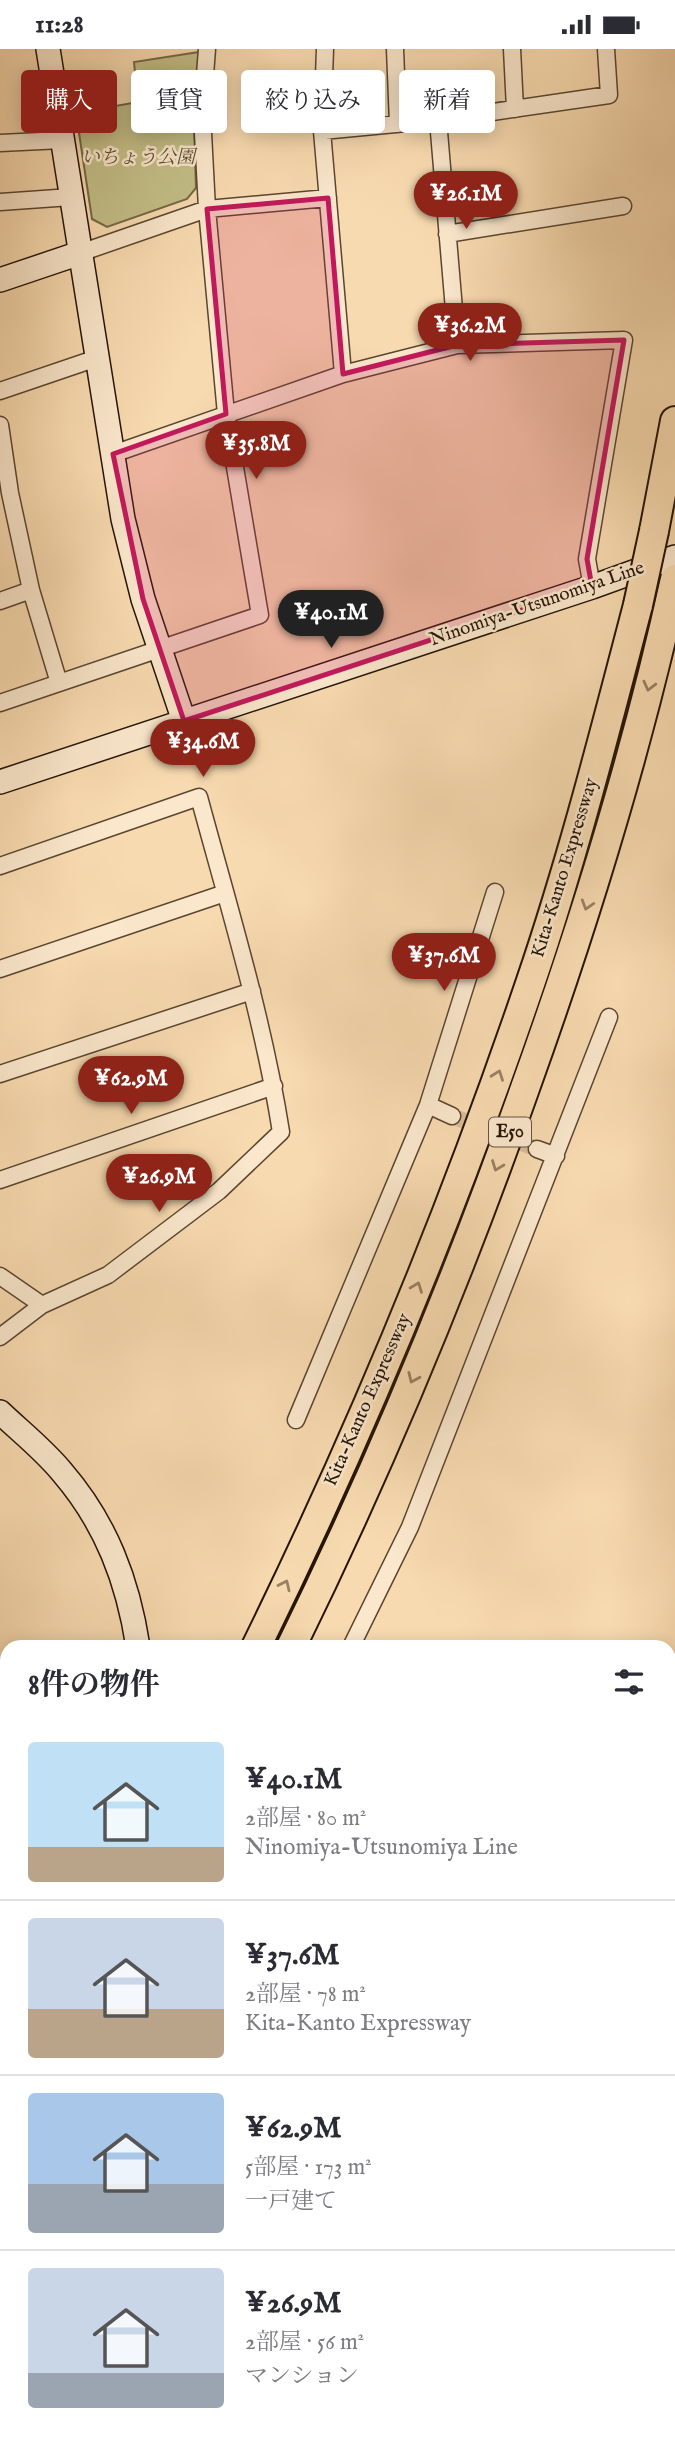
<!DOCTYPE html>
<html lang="ja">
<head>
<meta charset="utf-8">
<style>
  :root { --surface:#fff; --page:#f7f7f7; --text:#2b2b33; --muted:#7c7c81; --line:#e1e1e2; --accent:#8f2418 }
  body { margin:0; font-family:"IM FELL English","Noto Serif JP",serif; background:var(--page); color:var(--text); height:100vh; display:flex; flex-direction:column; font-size:26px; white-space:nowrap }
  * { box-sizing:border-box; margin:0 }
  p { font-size:23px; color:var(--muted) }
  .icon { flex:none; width:38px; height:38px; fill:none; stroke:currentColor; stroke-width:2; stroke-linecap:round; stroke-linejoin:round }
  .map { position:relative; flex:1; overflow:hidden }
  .sheet { position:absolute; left:0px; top:1591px; width:676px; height:800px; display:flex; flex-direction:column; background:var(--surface); border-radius:21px 21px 0 0; box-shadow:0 4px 18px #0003 }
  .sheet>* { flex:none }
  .top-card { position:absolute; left:21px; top:21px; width:634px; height:63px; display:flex; gap:14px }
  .price { position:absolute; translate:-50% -60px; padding:0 16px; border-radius:24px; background:var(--accent); color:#fff; font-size:23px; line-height:46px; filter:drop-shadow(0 2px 4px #0008) }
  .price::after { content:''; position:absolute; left:50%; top:42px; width:21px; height:16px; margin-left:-10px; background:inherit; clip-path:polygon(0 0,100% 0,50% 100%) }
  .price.active { background:#222; color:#fff }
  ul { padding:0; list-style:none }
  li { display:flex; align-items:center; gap:21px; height:175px; padding:0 28px }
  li+li { border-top:2px solid var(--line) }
  li span { display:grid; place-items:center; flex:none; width:196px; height:140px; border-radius:7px; color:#555 }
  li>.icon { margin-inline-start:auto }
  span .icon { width:84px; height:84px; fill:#fffc; stroke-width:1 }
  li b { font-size:30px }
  h2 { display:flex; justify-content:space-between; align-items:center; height:84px; padding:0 28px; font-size:30px }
  .pill { padding:0 24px; border-radius:7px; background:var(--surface); box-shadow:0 4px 18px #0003; font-size:24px; line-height:63px }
  .pill.active { background:var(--accent); color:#fff }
  .status { display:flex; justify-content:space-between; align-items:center; height:49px; padding:0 35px; background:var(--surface); direction:ltr }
  .status svg { height:19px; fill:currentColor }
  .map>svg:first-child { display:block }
  .green { fill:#c3be87; stroke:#746946; stroke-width:2 }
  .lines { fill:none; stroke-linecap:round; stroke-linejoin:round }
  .street-tunnel { stroke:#d8bc96; stroke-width:16; stroke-dasharray:16 8; stroke-linecap:butt }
  .street-casing { stroke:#5a4630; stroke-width:19 }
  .secondary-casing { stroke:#251406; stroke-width:26 }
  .highway-casing { stroke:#251406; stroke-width:32 }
  .street { stroke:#fae7cc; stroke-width:16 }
  .secondary { stroke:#fae7cc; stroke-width:23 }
  .highway { stroke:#f8dab0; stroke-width:28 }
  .highway-bridge-casing { stroke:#251406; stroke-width:32; stroke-linecap:butt }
  .highway-bridge { stroke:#f8dab0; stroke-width:28 }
  .oneway { stroke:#998164 }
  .marked { fill:#c2185b; fill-opacity:0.2; stroke:#c2185b; stroke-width:5; stroke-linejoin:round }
  .labels { text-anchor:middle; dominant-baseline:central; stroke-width:5; stroke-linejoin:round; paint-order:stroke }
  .shield { fill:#fae7cc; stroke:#655341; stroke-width:2 }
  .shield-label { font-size:18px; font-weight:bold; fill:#251406 }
  .park-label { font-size:19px; font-style:italic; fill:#5c5033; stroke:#fae7cc }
  .street-label { font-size:19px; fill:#251406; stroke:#fae7cc }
</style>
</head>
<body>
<div class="status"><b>11:28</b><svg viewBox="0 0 49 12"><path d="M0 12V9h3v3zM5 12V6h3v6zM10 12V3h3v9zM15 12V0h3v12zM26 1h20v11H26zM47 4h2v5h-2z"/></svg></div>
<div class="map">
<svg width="675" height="2389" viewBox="0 0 675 2389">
  <rect width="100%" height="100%" fill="#f8dab0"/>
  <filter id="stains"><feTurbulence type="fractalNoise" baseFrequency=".00286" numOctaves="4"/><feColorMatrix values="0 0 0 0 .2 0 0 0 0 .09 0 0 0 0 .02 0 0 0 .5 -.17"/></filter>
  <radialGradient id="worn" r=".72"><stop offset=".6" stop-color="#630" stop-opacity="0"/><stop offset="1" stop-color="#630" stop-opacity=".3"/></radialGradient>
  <!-- green -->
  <path class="green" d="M199 3 194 74 196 139 187 150 107 178 92 170 76 64 138 53 134 13Z"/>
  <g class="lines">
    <!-- street-tunnel -->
    <path class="street-tunnel" d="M452 1067 537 1100"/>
    <!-- street casing -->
    <g class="street-casing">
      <path id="street" d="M325 0 322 82 343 325
        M395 0 398 75
        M512 0 515 60
        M438 71 457 296
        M322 82 438 71 609 46 606 0
        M0 94 62 91
        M0 153 71 148
        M447 185 623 157
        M80 204 207 160 328 149
        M0 342 97 309
        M0 376 10 444 31 541 59 634
        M113 405 343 325 457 296 624 291 587 510 592 538
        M0 552 31 541
        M0 654 260 566 226 365 207 160 202 65 207 0
        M0 817 199 748C229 859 263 969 281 1083L219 1142 108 1226 42 1256 0 1288
        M0 920 225 844
        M0 1025 252 942
        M428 1056 452 1067
        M537 1100 556 1107
        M0 1131 274 1037
        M0 1227 42 1256
        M296 1371 428 1056 495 843
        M351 1598 410 1478 609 968
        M0 1792 7 1789
        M0 1994 7 1986
        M668 2269 675 2267"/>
    </g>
    <!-- secondary casing -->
    <g class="secondary-casing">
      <path id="secondary" d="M48 0 123 470 143 550 184 672
        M0 231 80 204
        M0 733 592 538 675 508
        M0 1363C21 1383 44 1401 62 1423 106 1474 128 1532 138 1598
        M408 2389 409 2384"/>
    </g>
    <!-- highway casing -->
    <g class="highway-casing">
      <path id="highway" d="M654 482 675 372
        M256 1598C362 1382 454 1159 531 932 573 809 605 682 638 556
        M291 1598C380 1417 458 1229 525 1039 585 872 637 703 675 530
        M0 2080 7 2069
        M0 2142 7 2130"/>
    </g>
    <!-- street -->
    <use href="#street" class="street"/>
    <!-- secondary -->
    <use href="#secondary" class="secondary"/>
    <!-- highway -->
    <use href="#highway" class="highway"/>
    <!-- highway-bridge casing -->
    <g class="highway-bridge-casing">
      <path id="highway-bridge" d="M638 556 654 482"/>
    </g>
    <!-- highway-bridge -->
    <use href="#highway-bridge" class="highway-bridge"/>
  </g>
  <!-- one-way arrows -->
  <defs><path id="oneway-chevron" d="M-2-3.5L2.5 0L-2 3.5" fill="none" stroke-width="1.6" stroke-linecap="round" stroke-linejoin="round" transform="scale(1.75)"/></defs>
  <g class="oneway">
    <use href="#oneway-chevron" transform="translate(649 637) rotate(104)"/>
    <use href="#oneway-chevron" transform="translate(587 856) rotate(107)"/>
    <use href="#oneway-chevron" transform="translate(498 1026) rotate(-70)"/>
    <use href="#oneway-chevron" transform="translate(497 1117) rotate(111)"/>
    <use href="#oneway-chevron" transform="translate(417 1238) rotate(-69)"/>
    <use href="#oneway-chevron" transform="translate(413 1329) rotate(114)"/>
    <use href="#oneway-chevron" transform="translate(285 1536) rotate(-65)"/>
  </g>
  <!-- marked area -->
  <path class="marked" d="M328 149 343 325 457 296 624 291 587 510 592 538 184 672 143 550 113 405 226 365 207 160Z"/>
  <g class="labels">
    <!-- shield labels -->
    <rect class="shield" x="489" y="1068.5" width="42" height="29" rx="5"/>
    <g class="shield-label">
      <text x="510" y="1083">E50</text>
    </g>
    <!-- park labels -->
    <g class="park-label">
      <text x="138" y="109">いちょう公園</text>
    </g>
    <!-- street labels -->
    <g class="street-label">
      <text transform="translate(537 555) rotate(-19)">Ninomiya-Utsunomiya Line</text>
      <text transform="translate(565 819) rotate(-73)">Kita-Kanto Expressway</text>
      <text transform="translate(368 1351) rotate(-66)">Kita-Kanto Expressway</text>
    </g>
  </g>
  <rect width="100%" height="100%" filter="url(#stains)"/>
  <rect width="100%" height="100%" fill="url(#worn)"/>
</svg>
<b class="price" style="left:466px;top:182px">¥26.1M</b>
<b class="price" style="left:470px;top:314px">¥36.2M</b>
<b class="price" style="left:256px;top:432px">¥35.8M</b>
<b class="price active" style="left:331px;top:601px">¥40.1M</b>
<b class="price" style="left:203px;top:730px">¥34.6M</b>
<b class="price" style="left:444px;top:944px">¥37.6M</b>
<b class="price" style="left:131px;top:1067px">¥62.9M</b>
<b class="price" style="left:159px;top:1165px">¥26.9M</b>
<div class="top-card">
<a class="pill active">購入</a>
<a class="pill">賃貸</a>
<a class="pill">絞り込み</a>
<a class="pill">新着</a>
</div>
<section class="sheet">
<h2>8件の物件<svg class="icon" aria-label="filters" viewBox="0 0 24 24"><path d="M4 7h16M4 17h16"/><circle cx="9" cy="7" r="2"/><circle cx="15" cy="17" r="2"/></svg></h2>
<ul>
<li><span style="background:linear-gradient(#bfe0f5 75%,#b9a48a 0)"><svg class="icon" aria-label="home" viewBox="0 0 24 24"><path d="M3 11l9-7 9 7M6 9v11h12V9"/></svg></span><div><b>¥40.1M</b><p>2部屋 · 80 m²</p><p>Ninomiya-Utsunomiya Line</p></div></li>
<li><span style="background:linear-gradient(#c9d6e8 65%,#b9a48a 0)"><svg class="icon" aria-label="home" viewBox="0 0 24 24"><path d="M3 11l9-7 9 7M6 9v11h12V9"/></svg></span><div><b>¥37.6M</b><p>2部屋 · 78 m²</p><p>Kita-Kanto Expressway</p></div></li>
<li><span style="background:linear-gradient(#a9c7e8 65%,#9aa5b1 0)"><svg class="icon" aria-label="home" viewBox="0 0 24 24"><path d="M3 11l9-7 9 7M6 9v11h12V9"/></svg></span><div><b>¥62.9M</b><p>5部屋 · 173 m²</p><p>一戸建て</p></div></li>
<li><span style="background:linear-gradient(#c9d6e8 75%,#9aa5b1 0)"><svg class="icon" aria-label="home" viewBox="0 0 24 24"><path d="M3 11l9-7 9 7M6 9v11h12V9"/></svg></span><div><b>¥26.9M</b><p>2部屋 · 56 m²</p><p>マンション</p></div></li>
</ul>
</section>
</div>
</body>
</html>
